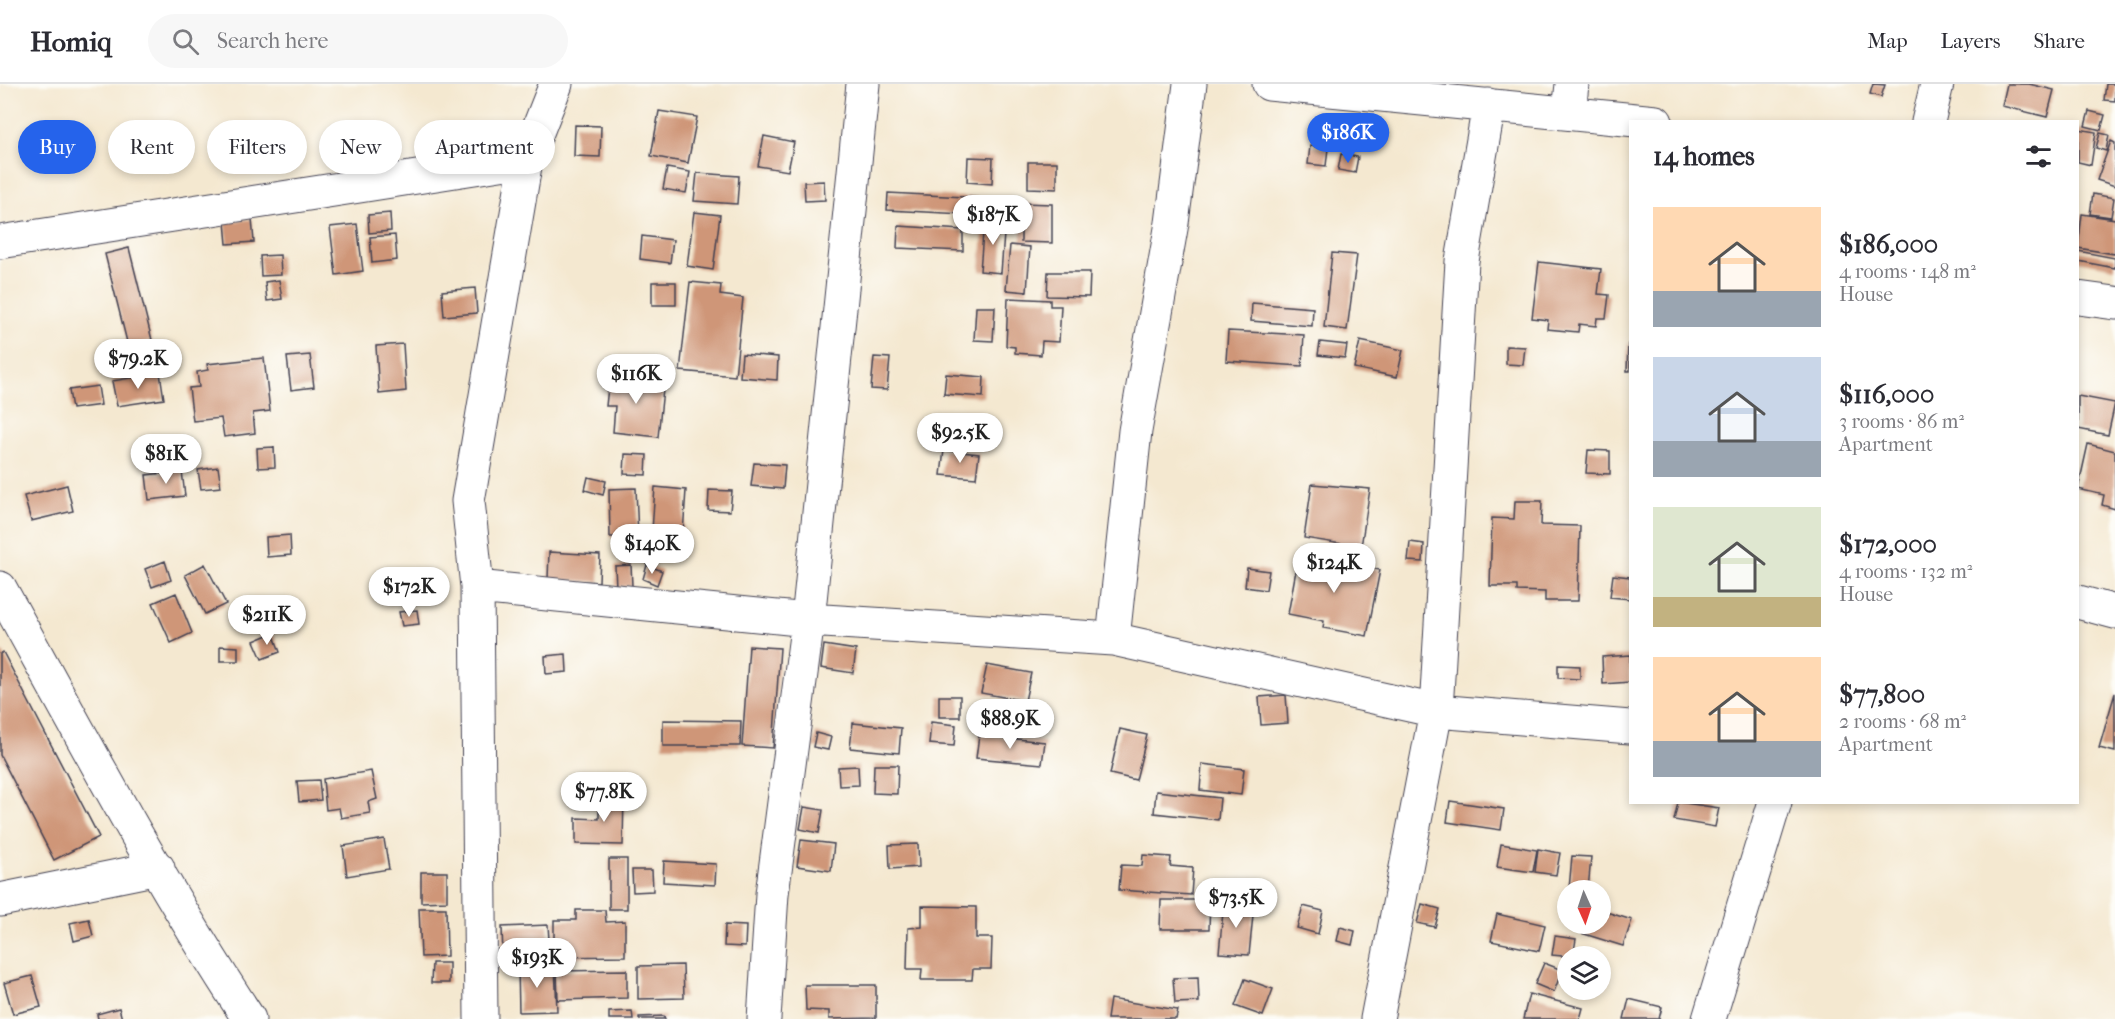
<!DOCTYPE html>
<html lang="en">
<head>
<meta charset="utf-8">
<style>
  :root { --surface:#fff; --page:#f7f7f7; --text:#2b2b33; --muted:#7c7c81; --line:#e1e1e2; --accent:#2563eb }
  body { margin:0; font-family:"IM FELL French Canon",serif; background:var(--page); color:var(--text); height:100vh; display:flex; flex-direction:column; font-size:22px; white-space:nowrap }
  * { box-sizing:border-box; margin:0 }
  p { font-size:20px; color:var(--muted) }
  .icon { flex:none; width:33px; height:33px; fill:none; stroke:currentColor; stroke-width:2; stroke-linecap:round; stroke-linejoin:round }
  .map { position:relative; flex:1; overflow:hidden }
  .drawer { position:absolute; left:1629px; top:36px; width:450px; height:684px; display:flex; flex-direction:column; background:var(--surface); border-radius:0px; box-shadow:0 3px 9px #0003 }
  .drawer>* { flex:none }
  .top-card { position:absolute; left:18px; top:36px; width:570px; height:54px; display:flex; gap:12px }
  .needle { width:39px; rotate:177deg }
  .fabs { position:absolute; left:1557px; top:796px; display:grid; gap:12px }
  .fabs a { display:grid; place-items:center; width:54px; height:54px; border-radius:50%; background:var(--surface); box-shadow:0 3px 9px #0003; font-size:30px }
  .price { position:absolute; translate:-50% -51px; padding:0 14px; border-radius:21px; background:#fff; color:#222; font-size:20px; line-height:39px; filter:drop-shadow(0 2px 3px #0008) }
  .price::after { content:''; position:absolute; left:50%; top:36px; width:18px; height:14px; margin-left:-9px; background:inherit; clip-path:polygon(0 0,100% 0,50% 100%) }
  .price.active { background:var(--accent); color:#fff }
  ul { padding:0; list-style:none }
  li { display:flex; align-items:center; gap:18px; height:150px; padding:0 24px }
  li span { display:grid; place-items:center; flex:none; width:168px; height:120px; border-radius:0px; color:#555 }
  li>.icon { margin-inline-start:auto }
  span .icon { width:72px; height:72px; fill:#fffc; stroke-width:1 }
  li b { font-size:26px }
  h2 { display:flex; justify-content:space-between; align-items:center; height:72px; padding:0 24px; font-size:26px }
  .pill { padding:0 21px; border-radius:27px; background:var(--surface); box-shadow:0 3px 9px #0003; font-size:21px; line-height:54px }
  .pill.active { background:var(--accent); color:#fff }
  header { display:flex; align-items:center; gap:36px; box-sizing:border-box; height:84px; padding:0 30px; background:var(--surface); border-bottom:2px solid var(--line) }
  header strong { font-size:28px }
  nav { display:flex; gap:33px; margin-inline-start:auto; font-size:21px }
  .search { width:420px; height:54px; background:var(--page); display:flex; align-items:center; gap:15px; box-sizing:border-box; padding:0 21px; border-radius:33px; color:var(--muted); font-size:22px }
  .map>svg:first-child { display:block }
  .building { fill:#cf9678 }
  .lines { fill:none; stroke-linecap:round; stroke-linejoin:round }
  .minor-casing { stroke:#424051; stroke-width:35 }
  .tertiary-casing { stroke:#424051; stroke-width:35 }
  .minor { stroke:#fff; stroke-width:33 }
  .tertiary { stroke:#fff; stroke-width:33 }
</style>
</head>
<body>
<header>
<strong>Homiq</strong>
<div class="search"><svg class="icon" aria-label="search" viewBox="0 0 24 24"><circle cx="10" cy="10" r="6"/><path d="M15 15l6 6"/></svg>Search here</div>
<nav><a>Map</a><a>Layers</a><a>Share</a></nav>
</header>
<div class="map">
<svg width="2115" height="935" viewBox="0 0 2115 935">
  <rect width="100%" height="100%" fill="#fdfcf7"/>
  <filter id="ink" filterUnits="userSpaceOnUse"><feTurbulence type="fractalNoise" baseFrequency=".0167" numOctaves="2"/><feDisplacementMap in="SourceGraphic" scale="12" xChannelSelector="R" yChannelSelector="G"/><feConvolveMatrix kernelMatrix="1 2 1 2 8 2 1 2 1" color-interpolation-filters="sRGB"/></filter>
  <filter id="wash" filterUnits="userSpaceOnUse"><feTurbulence type="fractalNoise" baseFrequency=".008" numOctaves="4" result="noise"/><feDisplacementMap in="SourceGraphic" scale="24" xChannelSelector="R" yChannelSelector="G"/><feGaussianBlur stdDeviation="1.35" result="paint"/><feColorMatrix in="noise" values="0 0 0 0 0 0 0 0 0 0 0 0 0 0 0 0 0 1.4 0 .05"/><feComposite in="paint" operator="in"/></filter>
  <g filter="url(#wash)">
    <rect width="100%" height="100%" fill="#f4e8d0"/>
    <g id="blocks">
      <!-- building -->
      <path class="building" d="M1873 0 1885 1 1881 13 1870 10Z
        M2007 0H2029L2054 6 2047 33 2002 22Z
        M2106 0H2115V17L2104 16Z
        M659 27 697 33 688 79 651 72Z
        M2089 27 2105 31 2101 46 2085 42Z
        M575 41 601 42 600 73 574 72Z
        M2078 45 2096 48 2091 81 2078 78Z
        M2100 49 2109 51 2106 67 2096 64Z
        M764 52 794 58 788 87 758 82Z
        M2111 57 2115 59V102L2097 96Z
        M1310 62 1328 64 1326 82 1308 80Z
        M1341 70 1358 73 1355 89 1338 86Z
        M968 73 993 74 992 100 967 98Z
        M1028 78H1057V105L1028 104Z
        M667 84 690 88 686 109 663 105Z
        M697 89 739 92 737 120 694 117Z
        M824 97 825 116 805 117 804 98Z
        M888 109 1003 115 1002 132 887 126Z
        M2093 110 2114 114 2111 133 2090 130Z
        M1021 119 1052 120V159L1021 158Z
        M694 128 720 131 713 186 687 182Z
        M390 129 391 147 369 149 368 131Z
        M2082 130 2115 135V170L2078 164Z
        M252 135 254 158 227 160 225 138Z
        M984 136 1005 137 1001 189 980 187Z
        M357 140 363 187 336 191 330 143Z
        M898 142 963 146V167L897 164Z
        M395 151 397 176 372 179 370 153Z
        M642 152 673 156 670 179 640 175Z
        M1010 161 1030 163 1027 208 1006 206Z
        M129 164 152 256 128 262 105 170Z
        M2078 167 2115 174V184L2078 177Z
        M1332 169 1357 171 1347 246 1324 243Z
        M280 171 281 191 261 192 260 172Z
        M1539 178 1601 185 1598 210 1609 211 1606 234H1597L1596 242 1579 240 1578 248 1547 245 1548 236 1532 234Z
        M1048 188H1090L1089 213 1047 212Z
        M279 196 282 215 267 217 265 198Z
        M652 198H676V221H652Z
        M690 198 721 201 720 211 743 214 735 292 680 287Z
        M475 204 477 229 444 232 442 207Z
        M1008 214 1050 216V222H1061L1059 258 1042 257 1041 271 1015 269V263L1006 262Z
        M1252 219 1313 224 1312 242 1251 237Z
        M976 223H995L993 257 974 256Z
        M1228 247 1304 251 1302 282 1226 277Z
        M1360 257 1403 266 1397 293 1354 284Z
        M1320 258 1347 261 1345 274 1318 271Z
        M403 260 406 307 379 310 376 262Z
        M1628 260H1630V287H1627Z
        M1506 262 1525 263 1523 281 1506 280Z
        M742 270 778 273 777 296 740 293Z
        M310 271 314 303 291 306 287 273Z
        M874 273 890 274 887 306 871 305Z
        M264 274 270 327 253 329 255 349 224 353 221 334 193 337 189 304 199 303 197 288 208 286 207 280Z
        M160 289 164 315 117 322 112 297Z
        M946 290 984 293 983 313 944 310Z
        M613 291 664 296 658 353 613 348 615 322H606L609 294 613 295Z
        M98 302 101 321 72 325 69 306Z
        M2078 312 2115 319 2108 351 2078 345Z
        M2088 360 2115 367V425L2102 421 2104 411 2078 405Z
        M274 363 275 383 258 384 257 364Z
        M944 366 979 370 976 394 941 391Z
        M1588 366 1610 367V390L1586 389Z
        M625 370 647 371 646 391 624 390Z
        M754 379 785 381 783 405 751 402Z
        M218 383 221 403 201 405 198 386Z
        M182 387 185 412 149 416 146 391Z
        M588 393 606 397 603 411 585 406Z
        M1312 400 1370 405 1361 463 1304 454Z
        M67 401 73 427 31 437 24 412Z
        M655 403 686 406 683 450 652 447Z
        M636 404 638 453H610L609 405Z
        M709 406 732 407 730 427 708 426Z
        M1515 417H1542L1541 441 1580 442 1578 517H1545V508L1517 507V502H1490L1492 434 1514 435Z
        M290 451 291 471 267 473 266 453Z
        M1410 458 1424 460 1423 478 1408 477Z
        M549 468 600 471 599 498 548 495Z
        M1299 470 1380 486 1367 552 1323 544 1324 537 1288 530Z
        M165 477 171 496 152 503 145 485Z
        M205 480 226 520 205 530 185 491Z
        M631 481 632 502 616 503 615 482Z
        M647 481 662 487 657 501 643 495Z
        M1247 484 1269 487 1266 506 1245 503Z
        M1613 491 1630 493V515L1610 513Z
        M176 509 192 549 171 559 153 519Z
        M417 526 419 540 402 542 399 528Z
        M273 549 280 568 262 575 254 557Z
        M824 561 856 566 853 589 821 584Z
        M220 562 238 563V577H220Z
        M749 562 780 564 773 664 742 662Z
        M3 568 99 753 54 776 0 671V570Z
        M566 570 567 588 546 590 545 572Z
        M1630 571V598L1603 600 1602 573Z
        M987 581 1031 589 1025 617 981 609Z
        M1558 581 1580 582V595L1558 594Z
        M2115 609V668L2099 664Z
        M1286 611 1288 639 1261 641 1259 613Z
        M939 612H960V633H939Z
        M663 636 741 637 740 662H663Z
        M931 638 956 641 954 662 929 660Z
        M853 639 901 644 899 669 850 664Z
        M1120 645 1147 651 1136 696 1110 690Z
        M816 649 831 653 828 666 813 663Z
        M979 651 1045 658 1042 680 976 674Z
        M1202 680 1244 685 1241 711 1200 706Z
        M874 681H898L897 710 873 709Z
        M858 682 859 701 839 702 838 683Z
        M371 687 377 715 368 718 370 729 341 734 339 724 326 726 323 695Z
        M319 696 321 716 299 718 297 697Z
        M1156 707 1220 714 1218 736 1154 729Z
        M599 708 624 709 623 761 576 760V734L599 735Z
        M1450 717 1504 725 1501 746 1447 738Z
        M1678 718 1719 724 1715 743 1674 736Z
        M804 723 823 726 819 749 800 745Z
        M384 755 389 785 347 792 343 762Z
        M801 756 834 760 831 787 797 782Z
        M918 760 919 783 890 785 889 761Z
        M1501 760 1537 766 1533 788 1497 783Z
        M1538 765 1560 769 1556 791 1535 788Z
        M1143 771 1171 773 1170 782 1193 784 1191 811 1119 806 1121 781 1142 782Z
        M1572 772 1591 773 1588 806 1569 805Z
        M609 775H627V825H609Z
        M664 777 716 780 715 801 663 798Z
        M632 786H652L653 807 633 808Z
        M421 788H447V817L421 818Z
        M1161 816H1210L1209 845H1160Z
        M1224 818 1254 821 1249 871 1219 869Z
        M1422 820 1440 825 1435 843 1417 839Z
        M922 822 976 823V854H992L991 885H973L972 896H921L922 885H907L908 844 922 843Z
        M1303 822 1323 827 1318 850 1297 844Z
        M419 824H446L447 872 421 873Z
        M576 826H605L606 838 625 837V872L554 873V836H576Z
        M1600 826 1632 836 1623 862 1581 849 1584 840H1600Z
        M1497 830 1545 841 1539 867 1491 857Z
        M89 835 93 852 74 857 70 839Z
        M548 841 550 871 503 872 502 843Z
        M725 841 746 842 745 863 724 862Z
        M1340 843 1355 847 1352 861 1337 857Z
        M1555 852 1576 855 1573 873 1552 871Z
        M432 879H449V899H431Z
        M1544 879 1562 886 1554 908 1535 900Z
        M683 881 684 914 638 915V882Z
        M555 882 557 927 519 928 518 883Z
        M627 886V914L558 916 557 887Z
        M32 892 41 923 13 930 4 899Z
        M1198 893 1199 918 1175 919 1173 894Z
        M1245 895 1273 905 1263 932 1235 922Z
        M805 901H876V934L829 935V927L806 926Z
        M1529 910 1583 924 1580 935H1523Z
        M1110 915 1178 926 1176 935H1107Z
        M1629 915 1662 923 1659 935H1624Z
        M119 924 122 935H98L97 930Z
        M632 927 633 935H609V928Z
        M664 932 665 935H639V933Z"/>
    </g>
  </g>
  <g filter="url(#ink)">
    <use href="#blocks" fill-opacity="0" stroke="#424051" stroke-width="1.5"/>
    <g class="lines">
      <!-- minor casing -->
      <g class="minor-casing">
        <path id="minor" d="M556 0 526 76 468 417 477 503 808 536 1113 555 1436 627 1630 643
          M1269 0 1656 38
          M1569 29 1572 0
          M1928 38 1937 0
          M0 158 526 76
          M2078 214 2115 219
          M477 503 481 935
          M2078 518 2115 528
          M1113 555 1135 347 1172 139 1190 0
          M0 816 158 784
          M764 935 772 810 808 536 863 0
          M1377 935 1436 627 1462 177 1489 21
          M1709 935 1775 718"/>
      </g>
      <!-- tertiary casing -->
      <g class="tertiary-casing">
        <path id="tertiary" d="M0 504C80 649 158 797 249 935"/>
      </g>
      <!-- minor -->
      <use href="#minor" class="minor"/>
      <!-- tertiary -->
      <use href="#tertiary" class="tertiary"/>
    </g>
  </g>
</svg>
<div class="fabs">
<a><svg class="needle" viewBox="-14 -14 28 28"><path d="M0-13l5 13h-10z" fill="#e53935"/><path d="M0 13l5-13h-10z" fill="#7c7c81"/></svg></a>
<a><svg class="icon" aria-label="layers" viewBox="0 0 24 24"><path d="M12 4l9 5-9 5-9-5zM3 14l9 5 9-5"/></svg></a>
</div>
<b class="price active" style="left:1348px;top:80px">$186K</b>
<b class="price" style="left:993px;top:162px">$187K</b>
<b class="price" style="left:138px;top:306px">$79.2K</b>
<b class="price" style="left:636px;top:321px">$116K</b>
<b class="price" style="left:960px;top:380px">$92.5K</b>
<b class="price" style="left:166px;top:401px">$81K</b>
<b class="price" style="left:652px;top:491px">$140K</b>
<b class="price" style="left:1334px;top:510px">$124K</b>
<b class="price" style="left:409px;top:534px">$172K</b>
<b class="price" style="left:267px;top:562px">$211K</b>
<b class="price" style="left:1010px;top:666px">$88.9K</b>
<b class="price" style="left:604px;top:739px">$77.8K</b>
<b class="price" style="left:1236px;top:845px">$73.5K</b>
<b class="price" style="left:537px;top:905px">$193K</b>
<div class="top-card">
<a class="pill active">Buy</a>
<a class="pill">Rent</a>
<a class="pill">Filters</a>
<a class="pill">New</a>
<a class="pill">Apartment</a>
</div>
<section class="drawer">
<h2>14 homes<svg class="icon" aria-label="filters" viewBox="0 0 24 24"><path d="M4 7h16M4 17h16"/><circle cx="9" cy="7" r="2"/><circle cx="15" cy="17" r="2"/></svg></h2>
<ul>
<li><span style="background:linear-gradient(#ffd9b3 70%,#9aa5b1 0)"><svg class="icon" aria-label="home" viewBox="0 0 24 24"><path d="M3 11l9-7 9 7M6 9v11h12V9"/></svg></span><div><b>$186,000</b><p>4 rooms · 148 m²</p><p>House</p></div></li>
<li><span style="background:linear-gradient(#c9d6e8 70%,#9aa5b1 0)"><svg class="icon" aria-label="home" viewBox="0 0 24 24"><path d="M3 11l9-7 9 7M6 9v11h12V9"/></svg></span><div><b>$116,000</b><p>3 rooms · 86 m²</p><p>Apartment</p></div></li>
<li><span style="background:linear-gradient(#dfe7d0 75%,#c2b280 0)"><svg class="icon" aria-label="home" viewBox="0 0 24 24"><path d="M3 11l9-7 9 7M6 9v11h12V9"/></svg></span><div><b>$172,000</b><p>4 rooms · 132 m²</p><p>House</p></div></li>
<li><span style="background:linear-gradient(#ffd9b3 70%,#9aa5b1 0)"><svg class="icon" aria-label="home" viewBox="0 0 24 24"><path d="M3 11l9-7 9 7M6 9v11h12V9"/></svg></span><div><b>$77,800</b><p>2 rooms · 68 m²</p><p>Apartment</p></div></li>
</ul>
</section>
</div>
</body>
</html>
